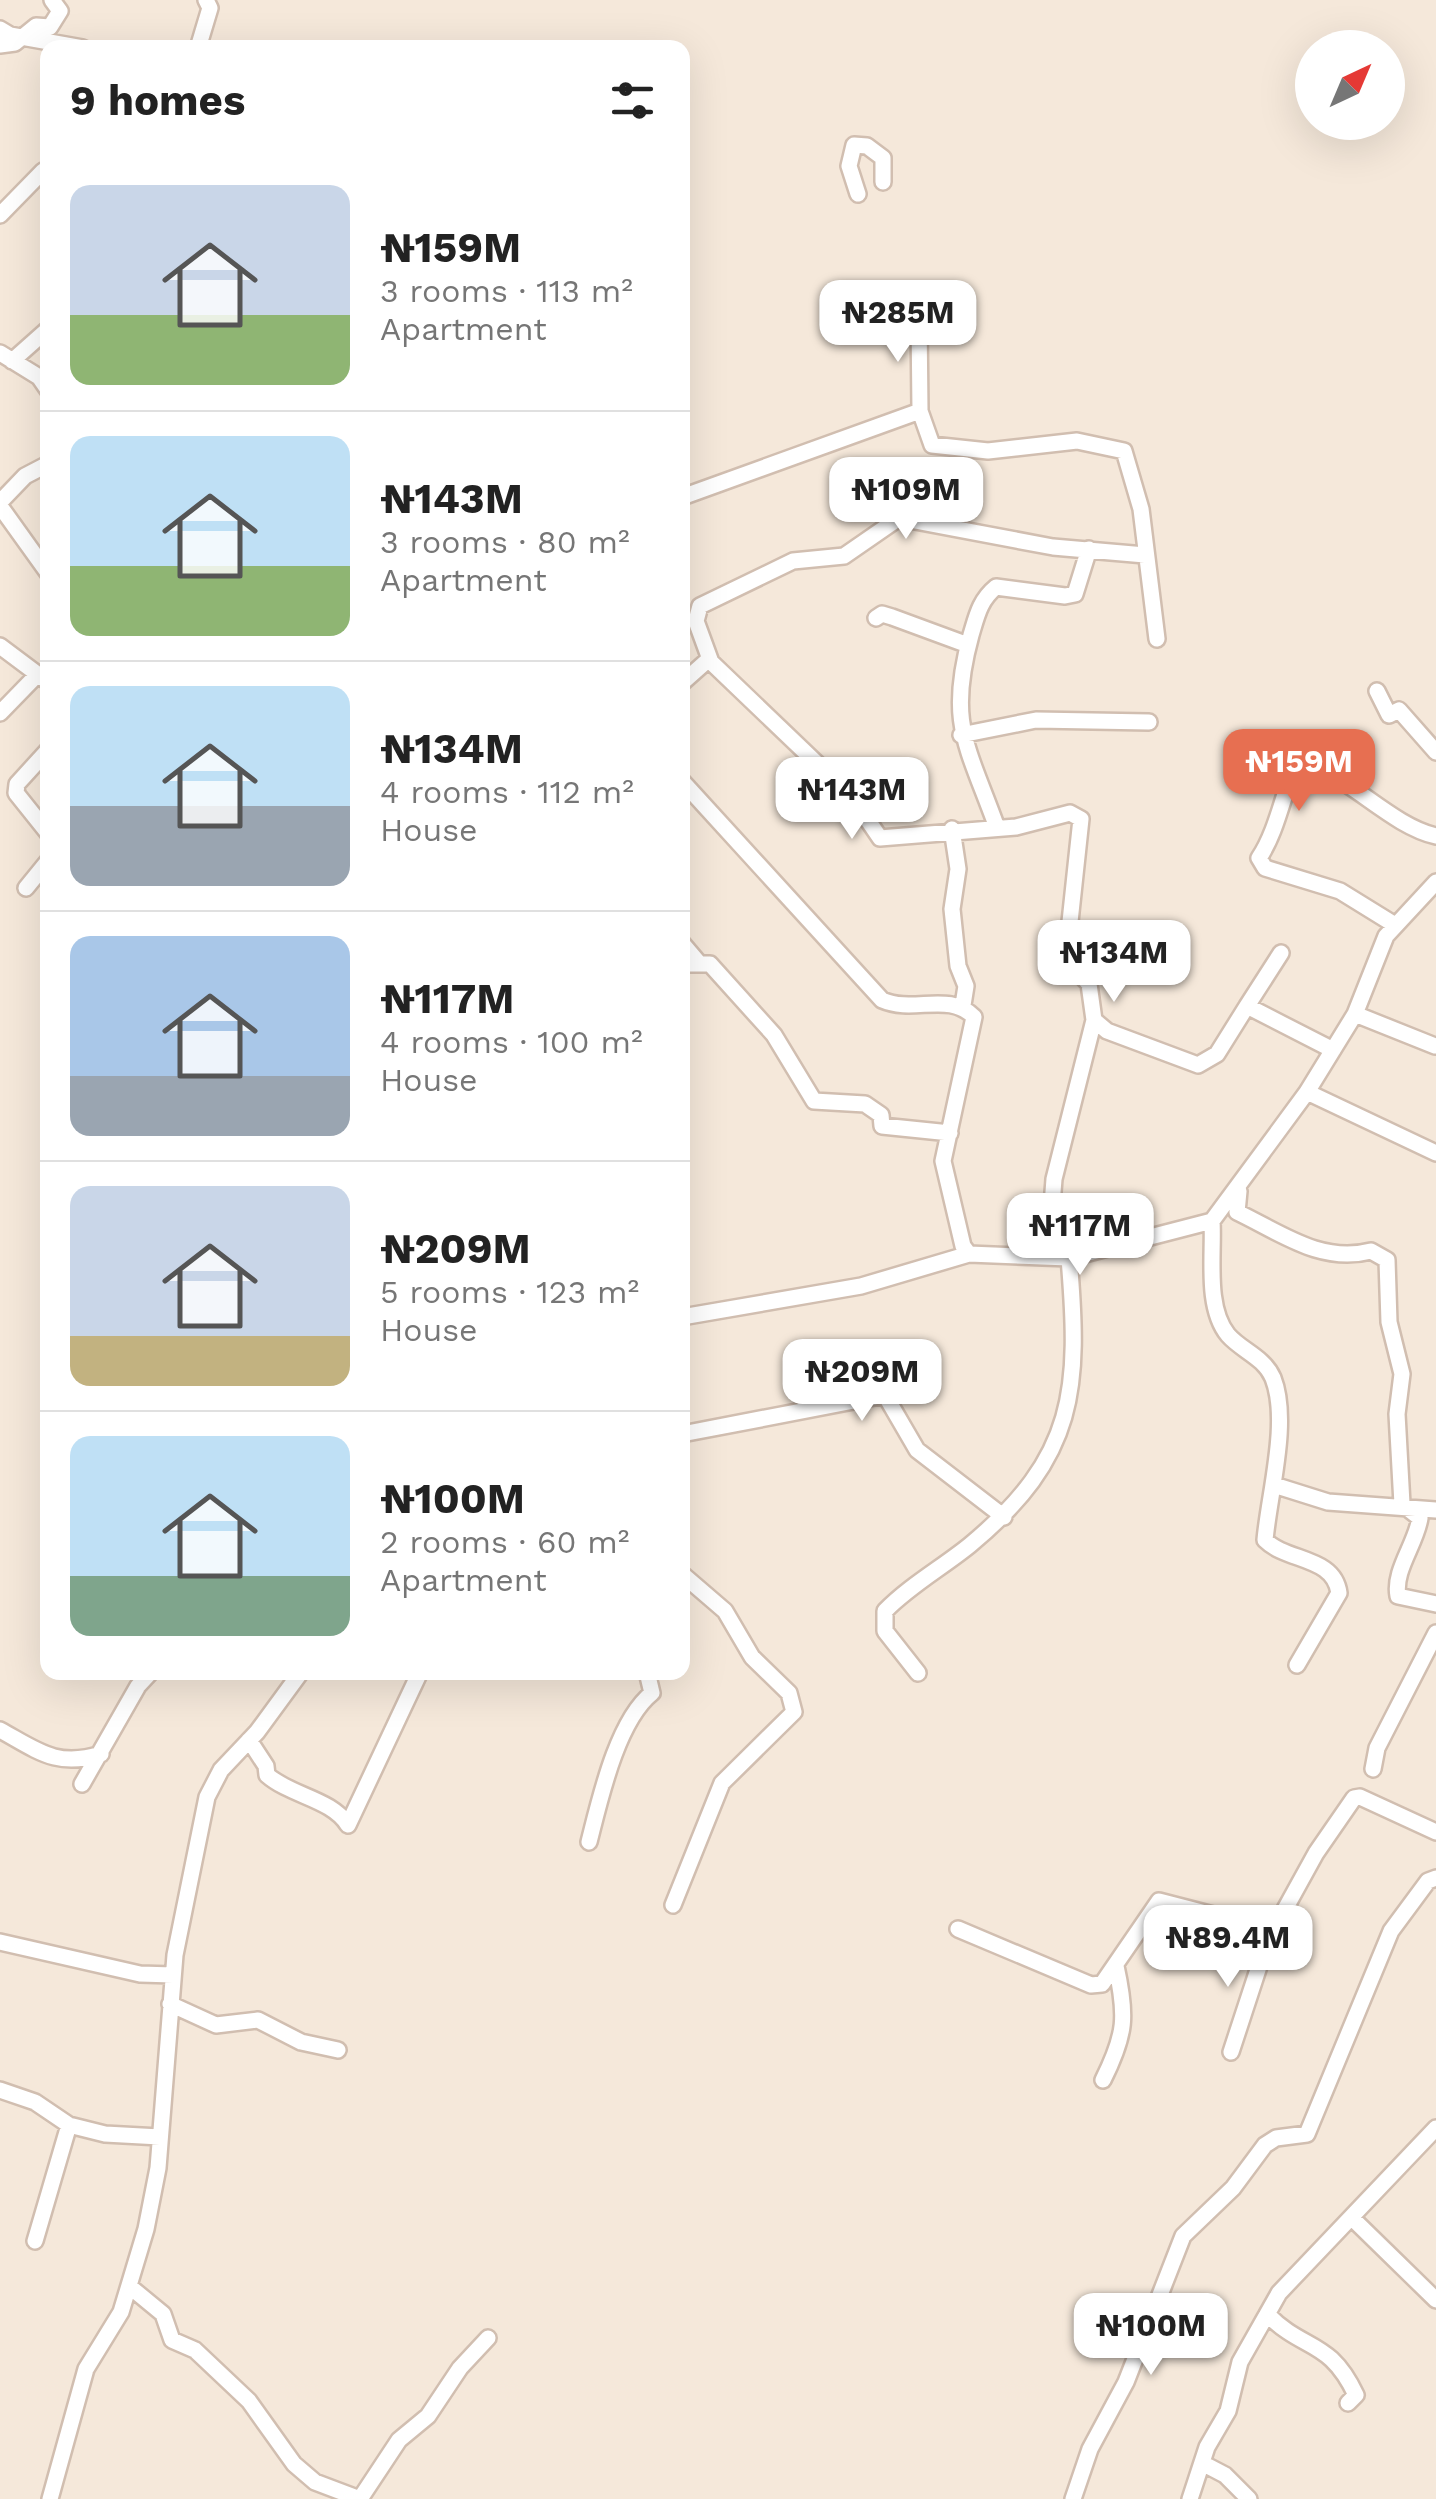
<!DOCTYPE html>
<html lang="en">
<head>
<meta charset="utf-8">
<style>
  :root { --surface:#fff; --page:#f6f6f6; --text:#222; --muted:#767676; --line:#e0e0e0; --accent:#e76f51 }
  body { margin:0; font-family:"Work Sans",sans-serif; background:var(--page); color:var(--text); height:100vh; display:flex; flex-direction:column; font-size:38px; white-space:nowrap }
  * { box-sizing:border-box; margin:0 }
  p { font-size:32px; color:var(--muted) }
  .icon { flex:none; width:55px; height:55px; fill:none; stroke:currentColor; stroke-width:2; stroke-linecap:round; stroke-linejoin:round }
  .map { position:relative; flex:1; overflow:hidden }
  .panel { position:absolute; left:40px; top:40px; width:650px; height:1640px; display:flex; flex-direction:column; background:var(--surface); border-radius:20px; box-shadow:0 10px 40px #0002 }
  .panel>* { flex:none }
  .needle { width:65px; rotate:44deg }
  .tools { position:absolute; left:1295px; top:30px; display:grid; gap:20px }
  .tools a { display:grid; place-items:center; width:110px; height:110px; border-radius:50%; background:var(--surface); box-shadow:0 10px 40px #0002; font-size:50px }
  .price { position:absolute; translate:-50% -85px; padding:0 22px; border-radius:20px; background:#fff; color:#222; font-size:32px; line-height:65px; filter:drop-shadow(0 2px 5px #0008) }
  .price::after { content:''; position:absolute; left:50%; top:60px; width:30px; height:22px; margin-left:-15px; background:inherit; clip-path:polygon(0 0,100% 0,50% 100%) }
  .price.active { background:var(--accent); color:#fff }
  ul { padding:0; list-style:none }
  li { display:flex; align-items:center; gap:30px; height:250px; padding:0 30px }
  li+li { border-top:2px solid var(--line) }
  li span { display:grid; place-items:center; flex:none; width:280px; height:200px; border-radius:20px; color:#555 }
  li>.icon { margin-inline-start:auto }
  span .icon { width:120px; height:120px; fill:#fffc; stroke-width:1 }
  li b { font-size:42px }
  h2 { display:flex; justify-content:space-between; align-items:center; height:120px; padding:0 30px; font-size:42px }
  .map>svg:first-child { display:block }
  .residential { fill:#f5e8da; fill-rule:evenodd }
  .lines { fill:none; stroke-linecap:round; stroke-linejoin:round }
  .minor-casing { stroke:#d1beb0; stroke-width:20 }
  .minor { stroke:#fff; stroke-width:15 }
</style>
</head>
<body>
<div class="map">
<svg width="1436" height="2499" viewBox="0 0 1436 2499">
  <rect width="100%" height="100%" fill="#fdf6ec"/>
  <!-- residential -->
  <path class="residential" d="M0 0H1436V2499H0ZM48 48H682V1672H48ZM1312 48H1388V122H1312Z"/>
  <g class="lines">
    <!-- minor casing -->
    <g class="minor-casing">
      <path id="minor" d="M0 29 10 35 83 48
        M0 45 15 43 36 26 50 27 60 11 52 0
        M198 48 210 8 206 0
        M858 194 849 166 854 145 867 146 883 158V182
        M0 215 43 171
        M919 318 920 411
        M0 353 39 377 48 390
        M12 361 48 329
        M682 497 920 411 932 445 988 451 1077 441 1124 451 1141 509 1157 639
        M0 502 25 476 48 464
        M0 506 48 573
        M1145 555 1053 547 899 518 844 556 793 561 700 606 696 621 711 662 852 797 880 838 1016 827 1070 813 1081 819 1066 959 1089 984 1094 1020 1107 1031 1198 1065 1217 1054 1247 1006
        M876 618 882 614 892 617 968 645
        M0 646 48 682
        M682 683 709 659
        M1377 691 1389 715 1399 710 1436 752
        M0 713 37 675
        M961 735 1036 720 1149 722
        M48 750 17 784 16 793 48 833
        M682 781 882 1000C914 1014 949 991 974 1017L943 1161 963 1246 969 1254 1069 1258 1212 1221 1307 1092 1355 1014 1386 936 1436 882
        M996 825C967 745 947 722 971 635 977 615 980 600 996 587L1065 596 1075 594 1089 549
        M952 829 958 869 952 909 958 966 966 986 963 1005
        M26 888 48 861
        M1395 925 1340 891 1265 868 1259 858C1277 831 1283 794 1296 763 1341 766 1387 825 1436 836
        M682 943 699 963
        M1281 953 1247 1006 1333 1050
        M682 964H710L774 1035 814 1101 865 1104 881 1115 882 1126 950 1133
        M1355 1014 1435 1046
        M1307 1092 1436 1153
        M1239 1191 1237 1212C1281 1233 1321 1264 1371 1251L1387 1260 1389 1322 1402 1374 1397 1414 1402 1504 1420 1518C1416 1544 1393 1571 1398 1596L1436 1604
        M1212 1221C1214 1254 1205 1307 1228 1335 1242 1351 1264 1357 1273 1378 1290 1421 1269 1494 1265 1540 1287 1562 1334 1556 1339 1593L1297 1665
        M1048 1257 1054 1179 1094 1020
        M682 1317 861 1286 969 1254
        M682 1434 885 1395 917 1450 1004 1517
        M1274 1485 1328 1502 1436 1510
        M918 1673 885 1631V1611C909 1586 943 1567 970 1545 1077 1456 1080 1389 1069 1258
        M0 1730C38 1751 57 1768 101 1754
        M249 1740 266 1766 267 1775C291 1796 332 1799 348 1825L420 1672
        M1373 1769 1377 1748 1436 1633
        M82 1784 138 1686 151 1672
        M589 1842C600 1799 617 1721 652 1693L647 1672
        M673 1905 722 1783 794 1712 789 1693 752 1657 725 1611 682 1574
        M958 1929 1091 1985 1102 1984 1159 1901 1221 1917 1267 1942 1316 1853 1354 1798 1360 1797 1436 1832
        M0 1942 140 1974 173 1975
        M170 2004 216 2025 258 2020 301 2042 338 2050
        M1231 2052 1267 1942
        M1103 2080C1126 2034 1127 2016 1116 1966
        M0 2090 35 2102 69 2125 105 2134 160 2137
        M1352 2218 1436 2300
        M35 2241 69 2125
        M129 2286 163 2314 172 2340 195 2350 249 2401 294 2464 315 2482 360 2499 399 2440 428 2416 460 2368 488 2338
        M1267 2314C1304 2352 1329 2338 1356 2395L1348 2403
        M1202 2463 1225 2475 1249 2499
        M50 2499 86 2369 121 2312 146 2229 158 2168 175 1955 207 1797 221 1770 257 1732 301 1672
        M1073 2499 1090 2449 1126 2382 1183 2236 1233 2188 1265 2145 1276 2138 1307 2134 1391 1931 1428 1881 1436 1878
        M1190 2499 1207 2447 1228 2411 1240 2362 1279 2293 1436 2128"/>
    </g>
    <!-- minor -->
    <use href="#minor" class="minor"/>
  </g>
</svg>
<div class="tools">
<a><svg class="needle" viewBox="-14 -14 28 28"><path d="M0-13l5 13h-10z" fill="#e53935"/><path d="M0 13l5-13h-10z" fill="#767676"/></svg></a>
</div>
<b class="price" style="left:898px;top:365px">₦285M</b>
<b class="price" style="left:906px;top:542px">₦109M</b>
<b class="price active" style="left:1299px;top:814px">₦159M</b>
<b class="price" style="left:852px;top:842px">₦143M</b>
<b class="price" style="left:1114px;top:1005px">₦134M</b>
<b class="price" style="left:1080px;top:1278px">₦117M</b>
<b class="price" style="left:862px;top:1424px">₦209M</b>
<b class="price" style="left:1228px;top:1990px">₦89.4M</b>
<b class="price" style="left:1151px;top:2378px">₦100M</b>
<section class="panel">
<h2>9 homes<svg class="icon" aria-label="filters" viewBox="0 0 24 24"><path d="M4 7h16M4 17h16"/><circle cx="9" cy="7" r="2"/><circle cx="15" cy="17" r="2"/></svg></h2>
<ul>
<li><span style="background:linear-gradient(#c9d6e8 65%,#8fb573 0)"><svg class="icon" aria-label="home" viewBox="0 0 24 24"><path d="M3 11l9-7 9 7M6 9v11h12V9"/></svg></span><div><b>₦159M</b><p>3 rooms · 113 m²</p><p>Apartment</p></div></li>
<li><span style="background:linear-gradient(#bfe0f5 65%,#8fb573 0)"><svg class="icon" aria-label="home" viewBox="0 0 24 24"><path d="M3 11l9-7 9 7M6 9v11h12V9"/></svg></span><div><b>₦143M</b><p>3 rooms · 80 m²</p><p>Apartment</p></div></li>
<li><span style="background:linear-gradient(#bfe0f5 60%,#9aa5b1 0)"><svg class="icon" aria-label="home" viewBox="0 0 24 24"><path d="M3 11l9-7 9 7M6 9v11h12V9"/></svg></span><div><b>₦134M</b><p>4 rooms · 112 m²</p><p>House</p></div></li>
<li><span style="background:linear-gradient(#a9c7e8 70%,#9aa5b1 0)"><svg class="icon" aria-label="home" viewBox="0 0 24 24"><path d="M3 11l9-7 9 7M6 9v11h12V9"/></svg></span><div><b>₦117M</b><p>4 rooms · 100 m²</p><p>House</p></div></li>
<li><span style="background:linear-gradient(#c9d6e8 75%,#c2b280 0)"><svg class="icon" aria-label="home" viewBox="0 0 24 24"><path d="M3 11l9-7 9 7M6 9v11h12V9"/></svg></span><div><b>₦209M</b><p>5 rooms · 123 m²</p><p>House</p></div></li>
<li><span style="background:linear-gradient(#bfe0f5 70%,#7fa58c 0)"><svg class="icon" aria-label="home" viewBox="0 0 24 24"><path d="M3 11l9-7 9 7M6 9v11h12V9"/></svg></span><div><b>₦100M</b><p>2 rooms · 60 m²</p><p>Apartment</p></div></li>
</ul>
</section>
</div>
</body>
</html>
